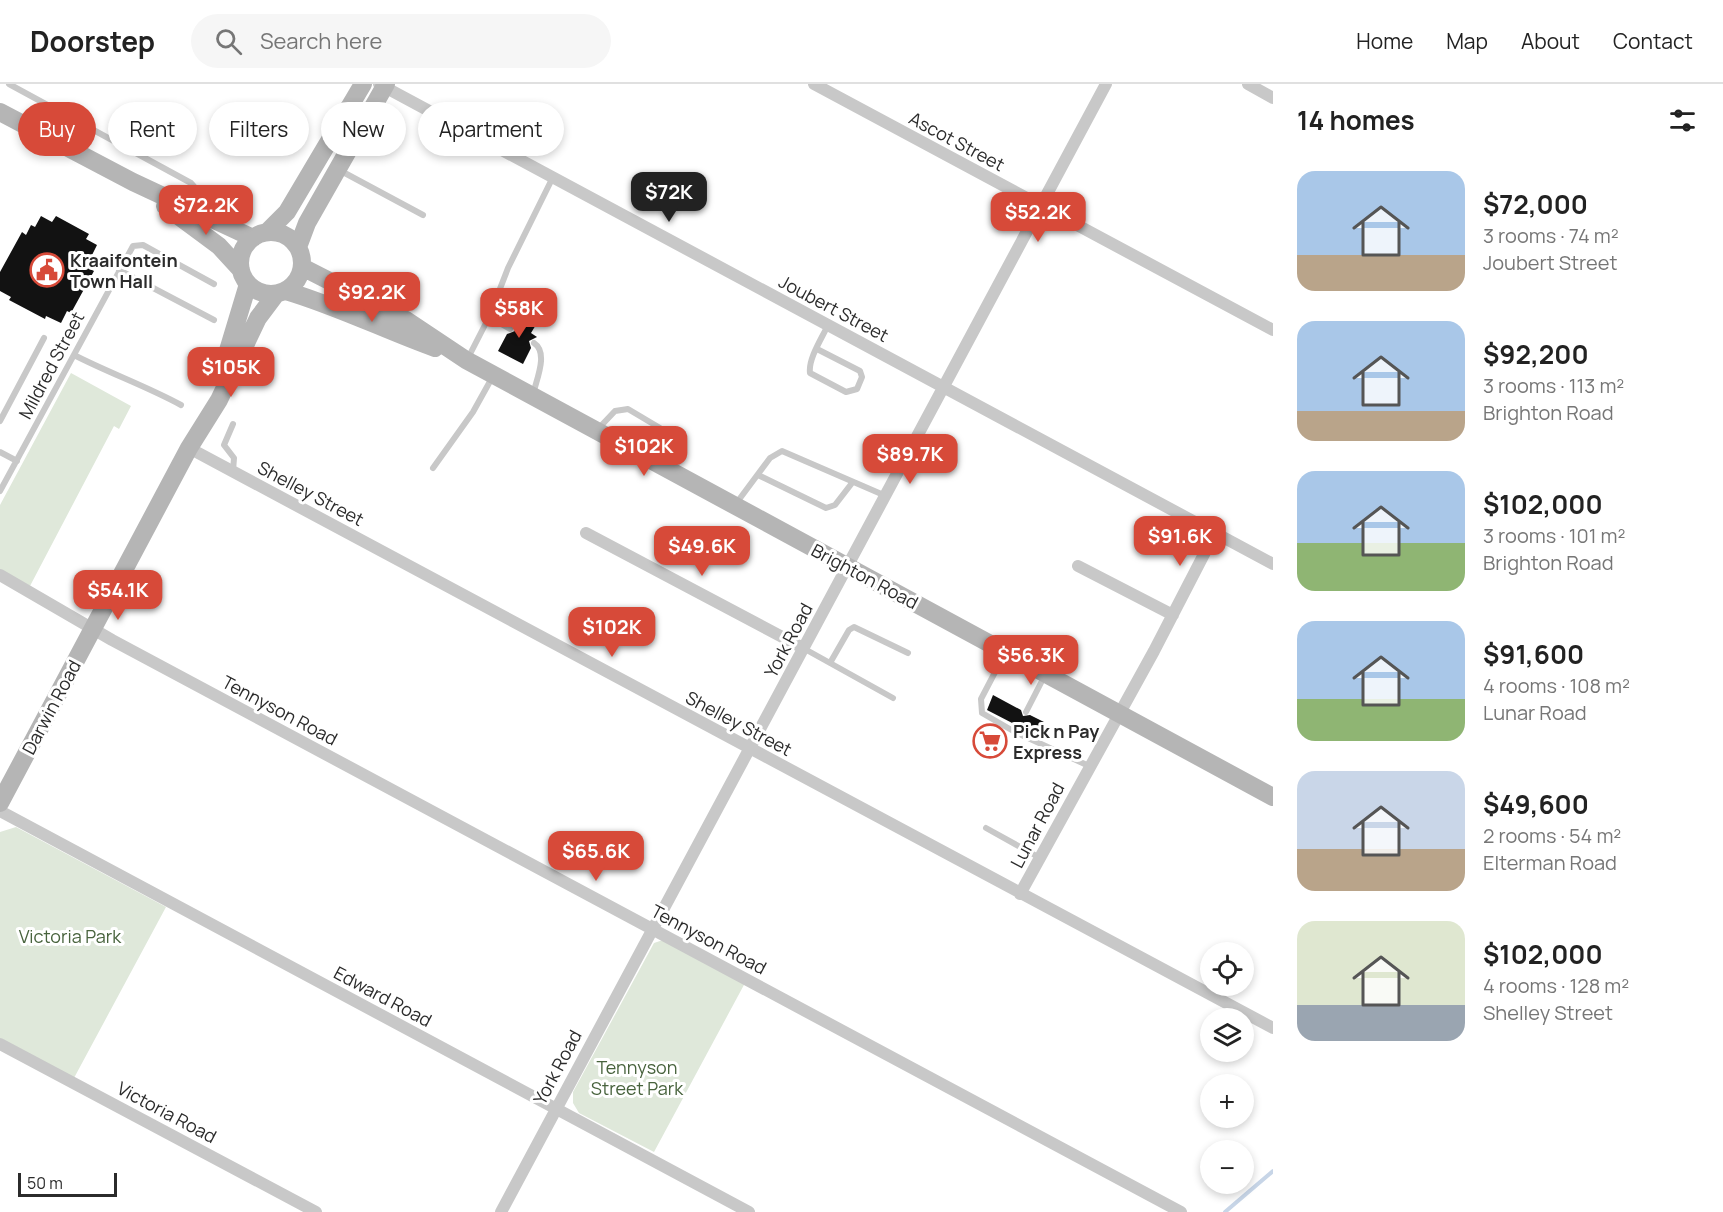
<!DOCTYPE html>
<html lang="en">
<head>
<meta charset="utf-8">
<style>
  :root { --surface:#fff; --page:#f6f6f6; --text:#222; --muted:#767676; --line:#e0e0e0; --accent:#d74a39 }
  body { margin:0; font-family:Manrope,sans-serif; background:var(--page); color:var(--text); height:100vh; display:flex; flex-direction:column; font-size:22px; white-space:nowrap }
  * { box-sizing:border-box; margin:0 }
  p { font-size:20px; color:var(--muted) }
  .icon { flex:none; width:33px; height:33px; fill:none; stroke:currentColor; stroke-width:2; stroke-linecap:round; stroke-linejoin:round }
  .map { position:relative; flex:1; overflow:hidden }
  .sheet { display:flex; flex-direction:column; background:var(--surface); width:450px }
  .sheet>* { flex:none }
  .top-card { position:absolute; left:18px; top:18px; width:570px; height:54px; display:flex; gap:12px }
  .controls { position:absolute; left:1200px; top:858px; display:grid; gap:12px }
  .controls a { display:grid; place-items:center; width:54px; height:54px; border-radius:50%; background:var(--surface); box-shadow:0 3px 9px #0003; font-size:30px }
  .scale { position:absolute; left:18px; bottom:15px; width:99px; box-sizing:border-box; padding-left:6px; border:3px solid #2b2b2b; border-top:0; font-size:16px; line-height:21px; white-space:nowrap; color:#2b2b2b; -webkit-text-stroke:4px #fff; paint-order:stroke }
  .price { position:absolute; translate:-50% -51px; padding:0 14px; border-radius:12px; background:var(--accent); color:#fff; font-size:20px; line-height:39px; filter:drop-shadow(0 2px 3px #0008) }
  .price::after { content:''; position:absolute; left:50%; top:36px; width:18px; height:14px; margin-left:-9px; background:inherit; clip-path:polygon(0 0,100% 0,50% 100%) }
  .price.on { background:#222; color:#fff }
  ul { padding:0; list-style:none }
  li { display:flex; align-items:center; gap:18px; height:150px; padding:0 24px }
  li span { display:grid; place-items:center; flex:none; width:168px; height:120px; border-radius:18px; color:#555 }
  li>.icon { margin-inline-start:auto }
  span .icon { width:72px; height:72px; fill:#fffc; stroke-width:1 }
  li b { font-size:26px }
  h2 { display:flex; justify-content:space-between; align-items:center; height:72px; padding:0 24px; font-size:26px }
  .chip { padding:0 21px; border-radius:27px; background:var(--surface); box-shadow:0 3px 9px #0003; font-size:21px; line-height:54px }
  .chip.on { background:var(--accent); color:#fff }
  header { display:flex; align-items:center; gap:36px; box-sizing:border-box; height:84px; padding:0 30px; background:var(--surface); border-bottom:2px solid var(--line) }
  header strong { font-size:28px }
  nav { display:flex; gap:33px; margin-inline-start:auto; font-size:21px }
  .search { width:420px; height:54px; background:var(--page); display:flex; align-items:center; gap:15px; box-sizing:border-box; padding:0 21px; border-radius:33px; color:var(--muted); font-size:22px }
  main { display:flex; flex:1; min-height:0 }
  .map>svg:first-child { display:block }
  .green { fill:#dfe8da }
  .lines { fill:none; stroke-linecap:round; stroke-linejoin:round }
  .stream { stroke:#c7d5e7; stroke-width:4 }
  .building { fill:#121212 }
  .lane { stroke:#c8c8c8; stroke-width:6 }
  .street { stroke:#c8c8c8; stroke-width:12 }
  .secondary { stroke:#b5b5b5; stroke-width:18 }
  .labels { text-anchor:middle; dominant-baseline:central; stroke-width:6; stroke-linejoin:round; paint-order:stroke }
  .street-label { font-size:18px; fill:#2b2b2b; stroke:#fff }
  .poi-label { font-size:18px; font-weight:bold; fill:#2b2b2b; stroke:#fff; text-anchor:start }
  .park-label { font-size:18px; fill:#48633d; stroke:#fff }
</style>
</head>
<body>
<header>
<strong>Doorstep</strong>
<div class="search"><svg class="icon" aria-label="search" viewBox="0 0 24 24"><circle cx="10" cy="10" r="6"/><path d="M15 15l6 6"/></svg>Search here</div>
<nav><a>Home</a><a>Map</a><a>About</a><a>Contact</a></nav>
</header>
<main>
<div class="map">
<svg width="1273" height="1128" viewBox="0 0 1273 1128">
  <rect width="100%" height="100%" fill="#fff"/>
  <!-- green -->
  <path class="green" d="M71 289 131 322 119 345 114 342 30 502 0 486V421Z
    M16 743 166 823 74 994 0 954V748Z
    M663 856 745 899 654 1068 579 1029 573 1019V1008L654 859Z"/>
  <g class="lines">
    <!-- stream -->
    <path class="stream" d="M1225 1128 1273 1087"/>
  </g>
  <!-- building -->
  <path class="building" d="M41 132 52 138 56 132 89 150 86 155 97 161 91 173 95 175 90 185 94 187 71 229 67 227 61 239 46 232 45 235 9 216 11 213 0 207V188L22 148 26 151 31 141 35 143Z
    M518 229 537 239 531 249 537 253 529 257 531 264 523 280 498 267 507 250 515 247 512 240Z
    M993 611 1021 626 1023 632 1030 631 1044 638 1037 652 987 626Z"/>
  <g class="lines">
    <!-- lane -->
    <path class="lane" d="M9 0 191 99 206 116 208 131
      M341 87 423 131
      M119 186 214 236
      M489 233 510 245
      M817 265 860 287 862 293 857 305 846 308 810 289C808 275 822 254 828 241
      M74 271C109 289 146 302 181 321
      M467 276 489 233 508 184 553 93
      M533 311C536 296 549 269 534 259
      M0 337 44 254
      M597 346 615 327 628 325 660 344 648 373
      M0 368 17 377
      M433 384 473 328 493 292
      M233 387 234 374 224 361 233 340
      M758 391 826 424 835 421 852 399
      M0 407 133 162 143 161 214 200
      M735 421 770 374 782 367 886 412
      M803 564 893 614
      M1004 571 981 615 982 629 1015 648 1089 682
      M830 579 849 546 854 543 908 569
      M1026 628 1045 591
      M986 744 1040 774"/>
    <!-- street -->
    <path class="street" d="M379 0 1273 480
      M814 0 1273 246
      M1248 0 1273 14
      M189 364 1273 944
      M586 449 803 564
      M1078 482 1173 531
      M0 491 112 556 1181 1128
      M0 727 749 1128
      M1020 810 1154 567 1215 449
      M0 960 316 1128
      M501 1128 1106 0"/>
    <!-- secondary -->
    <path class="secondary" d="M0 28 133 98 253 154
      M165 122 219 162 241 186
      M267 148 287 128 363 0
      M240 179a31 31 0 1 1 62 0a31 31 0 1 1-62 0Z
      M298 163 307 139 386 0
      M302 183 406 236 466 276 1273 713
      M286 207C337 222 385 246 435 264
      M220 293 248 200
      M0 719 189 364 219 316 258 234 276 210"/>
  </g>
  <!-- icons -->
  <defs>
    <g id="civic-ring" transform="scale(1.725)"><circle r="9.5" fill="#fff" stroke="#d74a39" stroke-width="1.5"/><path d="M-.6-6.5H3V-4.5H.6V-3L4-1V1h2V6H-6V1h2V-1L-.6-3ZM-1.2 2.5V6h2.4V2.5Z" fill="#d74a39"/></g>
    <g id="supermarket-ring" transform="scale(1.725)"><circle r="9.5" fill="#fff" stroke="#d74a39" stroke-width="1.5"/><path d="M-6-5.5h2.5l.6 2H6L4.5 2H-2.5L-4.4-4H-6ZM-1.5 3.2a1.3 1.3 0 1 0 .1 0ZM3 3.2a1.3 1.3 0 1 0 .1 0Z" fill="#d74a39"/></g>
  </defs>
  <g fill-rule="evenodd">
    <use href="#civic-ring" x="47" y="186"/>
    <use href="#supermarket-ring" x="990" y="657"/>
  </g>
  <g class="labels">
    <!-- street labels -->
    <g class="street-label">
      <text transform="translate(957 57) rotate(28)">Ascot Street</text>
      <text transform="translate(834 224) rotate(28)">Joubert Street</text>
      <text transform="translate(51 281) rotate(-62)">Mildred Street</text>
      <text transform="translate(311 409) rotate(28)">Shelley Street</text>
      <text transform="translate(865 492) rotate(28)">Brighton Road</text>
      <text transform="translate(788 556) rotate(-62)">York Road</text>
      <text transform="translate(51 623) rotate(-62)">Darwin Road</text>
      <text transform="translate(280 626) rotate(28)">Tennyson Road</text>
      <text transform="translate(739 639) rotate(28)">Shelley Street</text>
      <text transform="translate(1037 741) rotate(-62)">Lunar Road</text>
      <text transform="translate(709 855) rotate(28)">Tennyson Road</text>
      <text transform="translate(383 912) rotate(28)">Edward Road</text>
      <text transform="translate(557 983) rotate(-62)">York Road</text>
      <text transform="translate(167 1028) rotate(28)">Victoria Road</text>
    </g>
    <!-- poi labels -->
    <g class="poi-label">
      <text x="70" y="176">Kraaifontein<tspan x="70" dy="21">Town Hall</tspan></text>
      <text x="1013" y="647">Pick n Pay<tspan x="1013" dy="21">Express</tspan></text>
    </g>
    <!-- park labels -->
    <g class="park-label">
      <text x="70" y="852">Victoria Park</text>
      <text x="637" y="983">Tennyson<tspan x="637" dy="21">Street Park</tspan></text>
    </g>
  </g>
</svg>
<div class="controls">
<a><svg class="icon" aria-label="locate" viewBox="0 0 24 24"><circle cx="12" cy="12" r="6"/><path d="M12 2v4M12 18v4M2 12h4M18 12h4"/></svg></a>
<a><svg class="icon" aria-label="layers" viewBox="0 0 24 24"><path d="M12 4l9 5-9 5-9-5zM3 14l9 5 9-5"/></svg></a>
<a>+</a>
<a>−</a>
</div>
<div class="scale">50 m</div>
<b class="price on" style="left:669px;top:139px">$72K</b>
<b class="price" style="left:206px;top:152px">$72.2K</b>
<b class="price" style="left:1038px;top:159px">$52.2K</b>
<b class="price" style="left:372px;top:239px">$92.2K</b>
<b class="price" style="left:519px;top:255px">$58K</b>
<b class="price" style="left:231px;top:314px">$105K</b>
<b class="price" style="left:644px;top:393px">$102K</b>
<b class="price" style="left:910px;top:401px">$89.7K</b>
<b class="price" style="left:1180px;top:483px">$91.6K</b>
<b class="price" style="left:702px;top:493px">$49.6K</b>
<b class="price" style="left:118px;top:537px">$54.1K</b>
<b class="price" style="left:612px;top:574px">$102K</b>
<b class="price" style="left:1031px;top:602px">$56.3K</b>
<b class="price" style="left:596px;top:798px">$65.6K</b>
<div class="top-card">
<a class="chip on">Buy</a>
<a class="chip">Rent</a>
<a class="chip">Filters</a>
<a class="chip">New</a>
<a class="chip">Apartment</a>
</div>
</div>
<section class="sheet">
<h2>14 homes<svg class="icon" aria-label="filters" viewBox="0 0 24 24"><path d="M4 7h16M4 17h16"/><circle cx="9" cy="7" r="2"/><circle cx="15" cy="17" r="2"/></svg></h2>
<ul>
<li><span style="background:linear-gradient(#a9c7e8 70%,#b9a48a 0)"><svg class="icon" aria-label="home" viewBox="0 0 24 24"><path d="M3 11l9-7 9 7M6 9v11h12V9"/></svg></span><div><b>$72,000</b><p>3 rooms · 74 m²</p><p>Joubert Street</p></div></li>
<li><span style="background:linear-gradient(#a9c7e8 75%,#b9a48a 0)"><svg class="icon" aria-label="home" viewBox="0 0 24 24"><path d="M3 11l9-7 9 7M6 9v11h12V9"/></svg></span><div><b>$92,200</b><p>3 rooms · 113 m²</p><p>Brighton Road</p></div></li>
<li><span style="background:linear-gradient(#a9c7e8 60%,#8fb573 0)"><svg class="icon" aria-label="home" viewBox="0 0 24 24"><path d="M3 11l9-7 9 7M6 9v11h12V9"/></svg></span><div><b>$102,000</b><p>3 rooms · 101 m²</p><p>Brighton Road</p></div></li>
<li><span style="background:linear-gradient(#a9c7e8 65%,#8fb573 0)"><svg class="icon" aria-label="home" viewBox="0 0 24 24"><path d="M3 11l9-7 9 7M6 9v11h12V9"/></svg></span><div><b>$91,600</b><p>4 rooms · 108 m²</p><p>Lunar Road</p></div></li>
<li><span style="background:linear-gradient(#c9d6e8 65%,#b9a48a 0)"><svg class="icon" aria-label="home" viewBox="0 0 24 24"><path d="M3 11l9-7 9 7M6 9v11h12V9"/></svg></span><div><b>$49,600</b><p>2 rooms · 54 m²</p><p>Elterman Road</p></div></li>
<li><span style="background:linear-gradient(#dfe7d0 70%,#9aa5b1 0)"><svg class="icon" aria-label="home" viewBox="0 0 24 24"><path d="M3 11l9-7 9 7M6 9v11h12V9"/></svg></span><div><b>$102,000</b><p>4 rooms · 128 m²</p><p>Shelley Street</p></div></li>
</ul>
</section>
</main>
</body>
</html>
